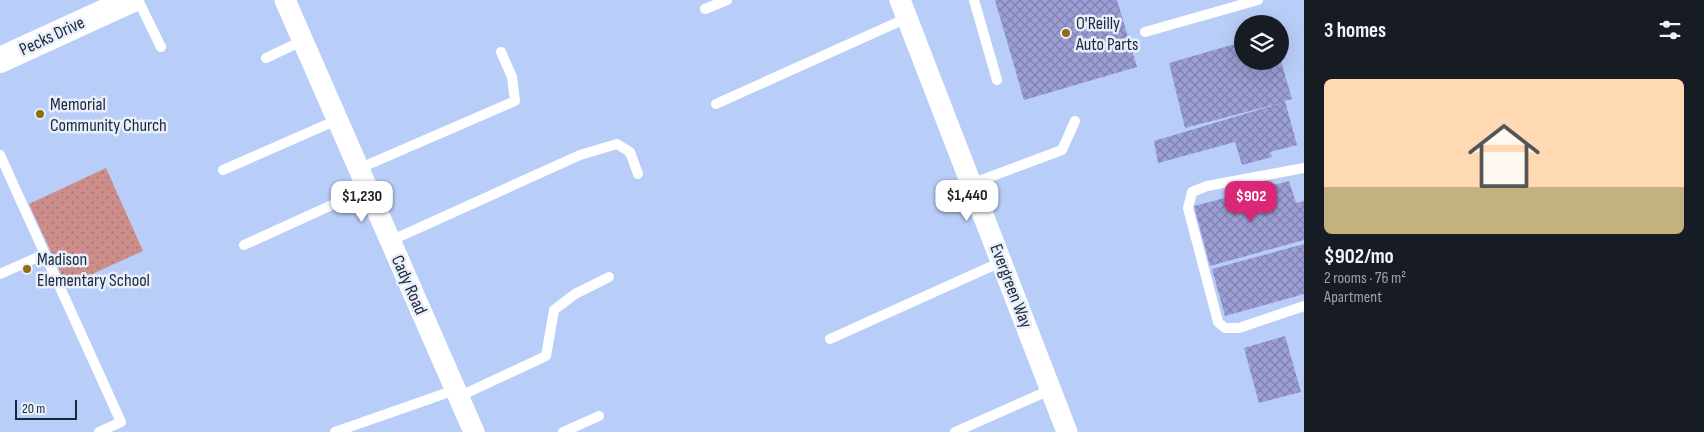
<!DOCTYPE html>
<html lang="en">
<head>
<meta charset="utf-8">
<style>
  :root { --surface:#171b24; --page:#20242c; --text:#f1f3f6; --muted:#9ea1a6; --accent:#db2777 }
  body { margin:0; font-family:"Sofia Sans Condensed",sans-serif; background:var(--page); color:var(--text); height:100vh; display:flex; flex-direction:column; font-size:19px; white-space:nowrap }
  * { box-sizing:border-box; margin:0 }
  p { font-size:16px; color:var(--muted) }
  .icon { flex:none; width:28px; height:28px; fill:none; stroke:currentColor; stroke-width:2; stroke-linecap:round; stroke-linejoin:round }
  .map { position:relative; flex:1; overflow:hidden }
  .sheet { display:flex; flex-direction:column; background:var(--surface); width:400px }
  .sheet>* { flex:none }
  .tools { position:absolute; left:1234px; top:15px; display:grid; gap:10px }
  .tools a { display:grid; place-items:center; width:55px; height:55px; border-radius:50%; background:var(--surface); box-shadow:0 5px 20px #0002; font-size:25px }
  .scale { position:absolute; left:15px; bottom:12px; width:62px; box-sizing:border-box; padding-left:5px; border:2px solid #1d273b; border-top:0; font-size:14px; line-height:18px; white-space:nowrap; color:#1d273b; -webkit-text-stroke:4px #e9effa; paint-order:stroke }
  .price { position:absolute; translate:-50% -42px; padding:0 11px; border-radius:10px; background:#fff; color:#222; font-size:16px; line-height:32px; filter:drop-shadow(0 1px 2px #0008) }
  .price::after { content:''; position:absolute; left:50%; top:30px; width:15px; height:11px; margin-left:-8px; background:inherit; clip-path:polygon(0 0,100% 0,50% 100%) }
  .price.on { background:var(--accent); color:#fff }
  ul { padding:0; list-style:none }
  li { display:grid; align-content:center; gap:10px; height:265px; padding:0 20px }
  li span { display:grid; place-items:center; height:155px; border-radius:8px; color:#555 }
  li>.icon { margin-inline-start:auto }
  span .icon { width:90px; height:90px; fill:#fffc; stroke-width:1 }
  li b { font-size:21px }
  h2 { display:flex; justify-content:space-between; align-items:center; height:60px; padding:0 20px; font-size:21px }
  main { display:flex; flex:1; min-height:0 }
  .map>svg:first-child { display:block }
  .park { fill:url(#park-dots) }
  .building { fill:url(#building-cross-hatch) }
  .lines { fill:none; stroke-linecap:round; stroke-linejoin:round }
  .service { stroke:#fff; stroke-width:10 }
  .minor { stroke:#fff; stroke-width:21 }
  .tertiary { stroke:#fff; stroke-width:26 }
  .poi-dot { fill:#916c13; stroke:#e9effa; stroke-width:2 }
  .labels { text-anchor:middle; dominant-baseline:central; stroke-width:5; stroke-linejoin:round; paint-order:stroke }
  .poi-label { font-size:18px; fill:#1d273b; stroke:#e9effa; text-anchor:start }
  .street-label { font-size:18px; fill:#1d273b; stroke:#e9effa }
</style>
</head>
<body>
<main>
<div class="map">
<svg width="1304" height="432" viewBox="0 0 1304 432">
  <defs>
    <pattern id="park-dots" width="8" height="8" patternUnits="userSpaceOnUse" patternTransform="scale(1.25)"><rect width="8" height="8" fill="#cd8e8b"/><path d="M2 2h.1M6 6h.1" fill="none" stroke="#a67473" stroke-width="1.8" stroke-linecap="round"/></pattern>
    <pattern id="building-cross-hatch" width="8" height="8" patternUnits="userSpaceOnUse" patternTransform="scale(1.25)"><rect width="8" height="8" fill="#9c9ed5"/><path d="M0 0l8 8M0 8l8-8" fill="none" stroke="#7f81ae"/></pattern>
  </defs>
  <rect width="100%" height="100%" fill="#b8cef8"/>
  <!-- park -->
  <path class="park" d="M106 168 143 251 61 288 63 278 29 204Z"/>
  <!-- building -->
  <path class="building" d="M995 0H1117L1137 67 1024 100Z
    M1242 42V61H1281L1292 99 1285 101 1297 145 1270 152 1272 157 1242 165 1235 142 1158 163 1154 141 1281 103 1185 128 1169 63Z
    M1289 181 1296 203 1304 201V240L1210 266 1194 206Z
    M1304 244V294L1225 316 1212 269Z
    M1285 336 1301 392 1259 403 1244 348Z"/>
  <g class="lines">
    <!-- service -->
    <path class="service" d="M138 0 161 47
      M974 0 997 80
      M705 9 727 0
      M1145 32 1258 0
      M266 58 302 41
      M716 104 907 18
      M0 155 121 422 99 432
      M1304 168 1207 186 1192 192 1188 208 1218 322 1225 328H1239L1304 306
      M358 169 515 101 512 77 501 52
      M223 170 337 120
      M971 184 1062 150 1075 121
      M390 241 580 155 617 144 630 152 638 174
      M244 245 367 189
      M0 274 45 254
      M830 339 1001 262
      M458 397 546 356 554 310 575 294 609 277
      M335 432 455 390
      M563 432 599 416
      M955 432 1050 390"/>
    <!-- minor -->
    <path class="minor" d="M285 0 474 432
      M900 0 1067 432"/>
    <!-- tertiary -->
    <path class="tertiary" d="M0 60 131 0"/>
  </g>
  <!-- markers -->
  <g class="poi-dot">
    <circle cx="1066" cy="33" r="5"/>
    <circle cx="40" cy="114" r="5"/>
    <circle cx="27" cy="269" r="5"/>
  </g>
  <g class="labels">
    <!-- poi labels -->
    <g class="poi-label">
      <text x="1076" y="23">O'Reilly<tspan x="1076" dy="21">Auto Parts</tspan></text>
      <text x="50" y="104">Memorial<tspan x="50" dy="21">Community Church</tspan></text>
      <text x="37" y="259">Madison<tspan x="37" dy="21">Elementary School</tspan></text>
    </g>
    <!-- street labels -->
    <g class="street-label">
      <text transform="translate(52 36) rotate(-25)">Pecks Drive</text>
      <text transform="translate(409 285) rotate(66)">Cady Road</text>
      <text transform="translate(1011 286) rotate(69)">Evergreen Way</text>
    </g>
  </g>
</svg>
<div class="tools">
<a><svg class="icon" aria-label="layers" viewBox="0 0 24 24"><path d="M12 4l9 5-9 5-9-5zM3 14l9 5 9-5"/></svg></a>
</div>
<div class="scale">20 m</div>
<b class="price" style="left:967px;top:222px">$1,440</b>
<b class="price" style="left:362px;top:223px">$1,230</b>
<b class="price on" style="left:1251px;top:223px">$902</b>
</div>
<section class="sheet">
<h2>3 homes<svg class="icon" aria-label="filters" viewBox="0 0 24 24"><path d="M4 7h16M4 17h16"/><circle cx="9" cy="7" r="2"/><circle cx="15" cy="17" r="2"/></svg></h2>
<ul>
<li><span style="background:linear-gradient(#ffd9b3 70%,#c2b280 0)"><svg class="icon" aria-label="home" viewBox="0 0 24 24"><path d="M3 11l9-7 9 7M6 9v11h12V9"/></svg></span><div><b>$902/mo</b><p>2 rooms · 76 m²</p><p>Apartment</p></div></li>
</ul>
</section>
</main>
</body>
</html>
